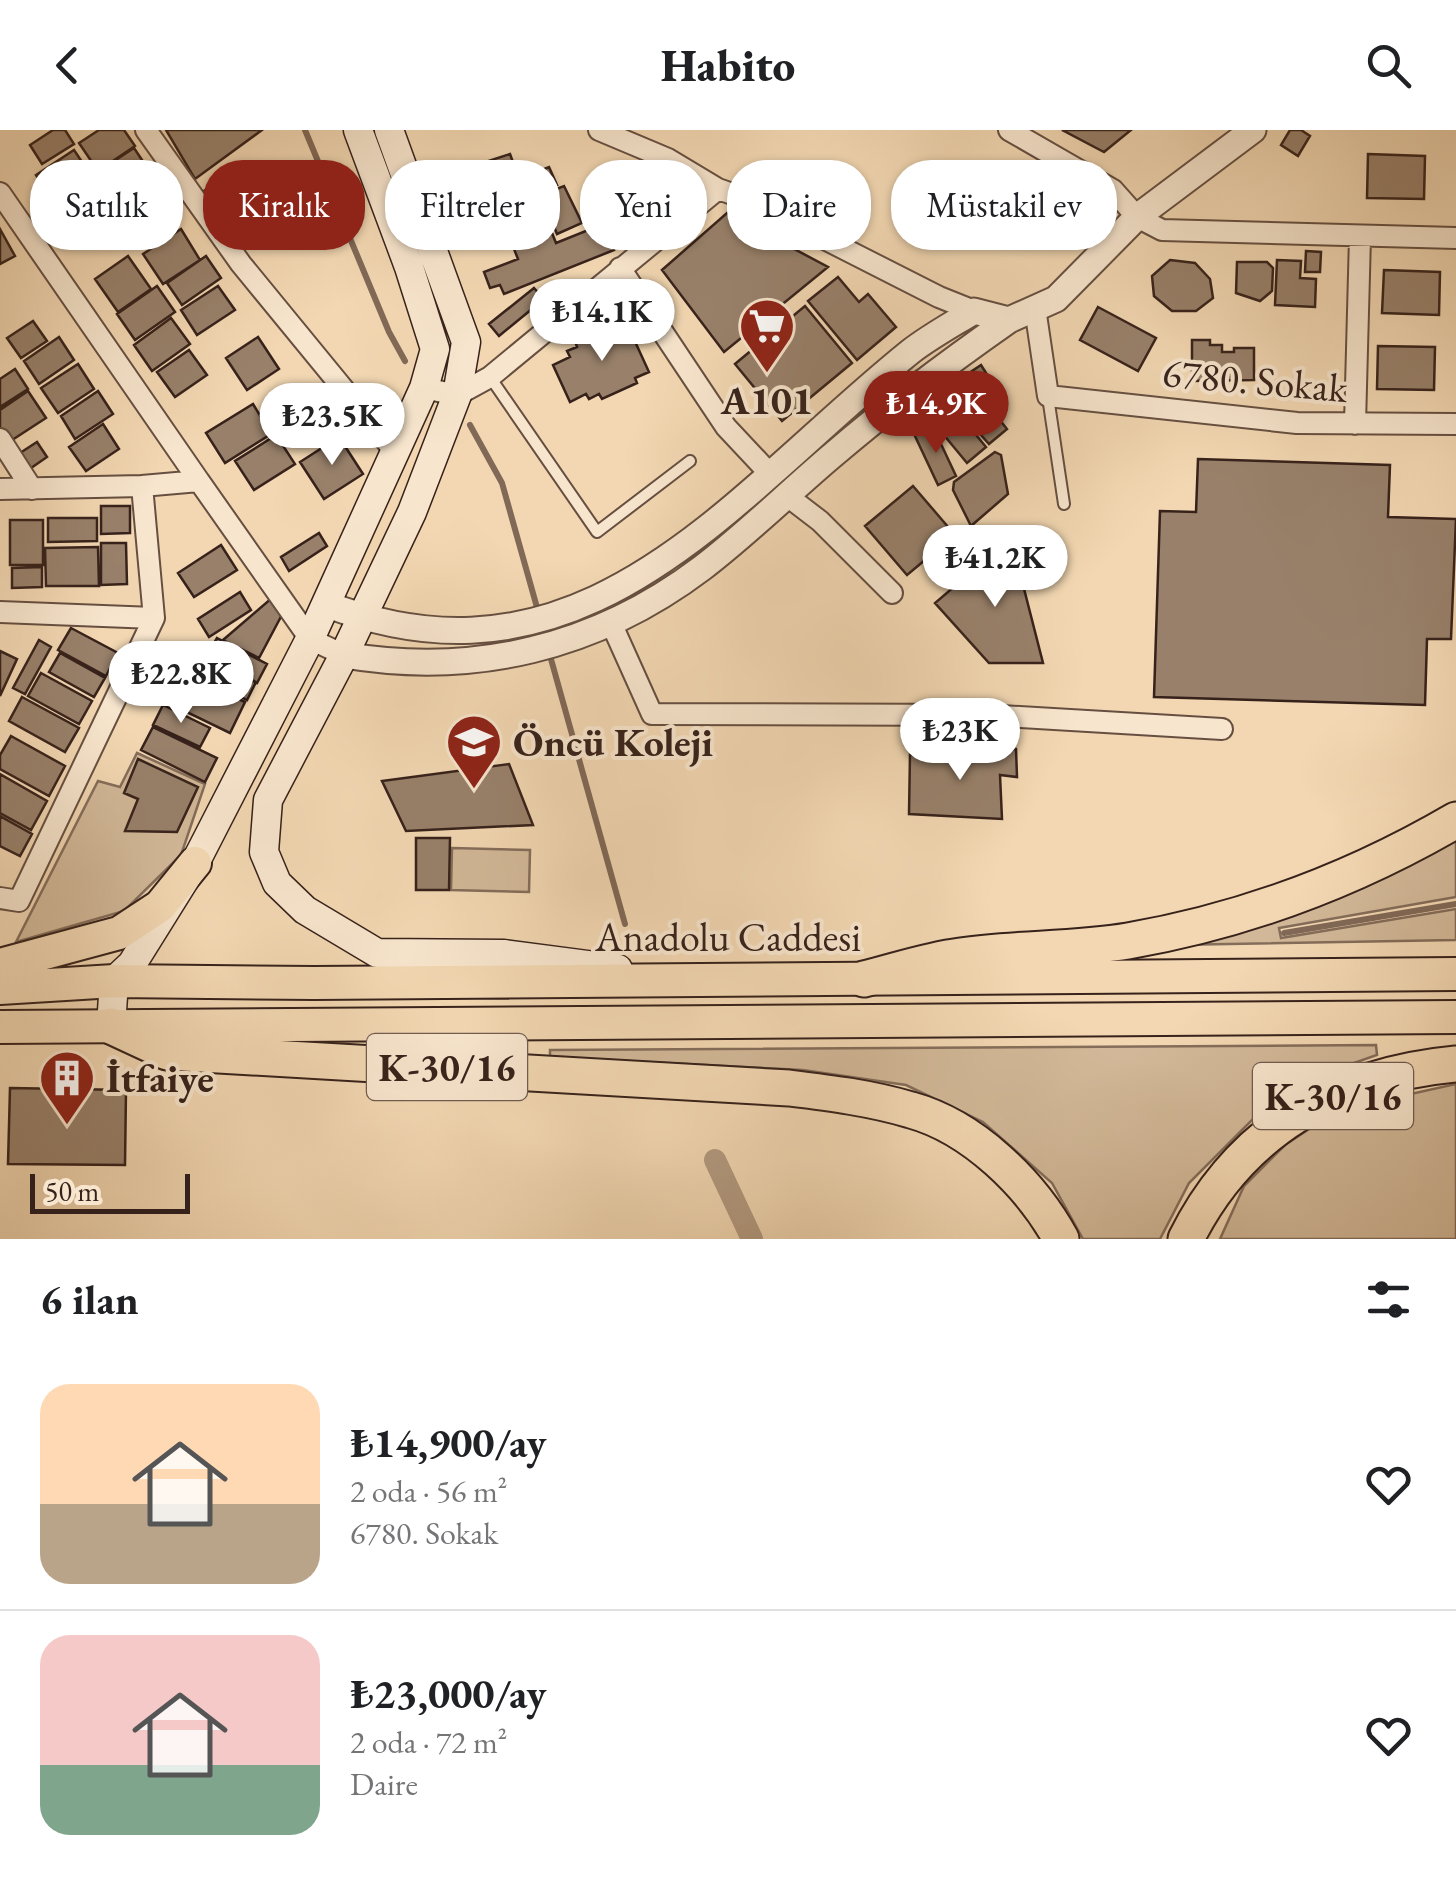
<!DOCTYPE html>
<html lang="tr">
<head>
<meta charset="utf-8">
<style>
  :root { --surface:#fff; --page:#f2f2f2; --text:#202124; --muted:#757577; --line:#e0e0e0; --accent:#8f2418 }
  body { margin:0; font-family:"EB Garamond",serif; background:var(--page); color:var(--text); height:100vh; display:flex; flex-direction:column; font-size:38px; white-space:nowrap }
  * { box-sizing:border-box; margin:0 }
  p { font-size:32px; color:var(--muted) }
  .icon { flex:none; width:55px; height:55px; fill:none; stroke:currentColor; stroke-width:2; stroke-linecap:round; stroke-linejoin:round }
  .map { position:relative; height:1109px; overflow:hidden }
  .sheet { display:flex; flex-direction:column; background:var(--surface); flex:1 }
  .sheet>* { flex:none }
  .guide { position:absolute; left:30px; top:30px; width:1398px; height:90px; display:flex; gap:20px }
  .scale { position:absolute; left:30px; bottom:25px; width:160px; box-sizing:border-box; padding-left:10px; border:5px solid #37221b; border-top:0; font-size:28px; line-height:35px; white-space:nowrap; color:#37221b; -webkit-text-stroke:8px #f7e5cd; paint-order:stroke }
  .price { position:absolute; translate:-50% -85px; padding:0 22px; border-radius:35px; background:#fff; color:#222; font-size:32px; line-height:65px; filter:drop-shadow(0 2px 5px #0008) }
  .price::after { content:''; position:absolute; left:50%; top:60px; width:30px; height:22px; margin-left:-15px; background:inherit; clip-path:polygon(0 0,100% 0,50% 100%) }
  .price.current { background:var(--accent); color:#fff }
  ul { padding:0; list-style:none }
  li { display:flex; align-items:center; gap:30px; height:250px; padding:0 40px }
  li+li { border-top:2px solid var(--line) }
  li span { display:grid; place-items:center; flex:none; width:280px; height:200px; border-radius:30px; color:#555 }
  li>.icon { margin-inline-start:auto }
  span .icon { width:120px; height:120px; fill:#fffc; stroke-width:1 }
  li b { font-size:42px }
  h2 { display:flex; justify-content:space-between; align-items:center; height:120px; padding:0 40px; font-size:42px }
  .chip { padding:0 35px; border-radius:40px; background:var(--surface); box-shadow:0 2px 8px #0004; font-size:35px; line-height:90px }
  .chip.current { background:var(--accent); color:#fff }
  header { display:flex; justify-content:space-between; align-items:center; height:130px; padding:0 40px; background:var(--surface); font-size:45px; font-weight:800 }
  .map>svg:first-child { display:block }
  .green { fill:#d2b898; stroke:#846d5a; stroke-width:2.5 }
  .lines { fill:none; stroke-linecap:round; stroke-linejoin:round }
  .stream { stroke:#816957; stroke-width:6 }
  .canal { stroke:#b2997f; stroke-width:22 }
  .building { fill:#98806a; stroke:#37221b; stroke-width:2.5 }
  .service-casing { stroke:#664f41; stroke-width:14 }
  .minor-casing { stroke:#664f41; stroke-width:24 }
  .tertiary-casing { stroke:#664f41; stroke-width:29 }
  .secondary-casing { stroke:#37221b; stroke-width:31 }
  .trunk-casing { stroke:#37221b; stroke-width:36 }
  .motorway-casing { stroke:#37221b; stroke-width:39 }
  .service { stroke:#f7e5cd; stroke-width:10 }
  .minor { stroke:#f7e5cd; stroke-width:20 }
  .tertiary { stroke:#f7e5cd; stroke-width:25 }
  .secondary { stroke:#f7e5cd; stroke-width:28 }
  .trunk { stroke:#f2d7b2; stroke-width:32 }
  .motorway { stroke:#f2d7b2; stroke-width:35 }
  .labels { text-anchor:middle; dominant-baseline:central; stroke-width:8; stroke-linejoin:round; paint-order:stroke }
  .shield { fill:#f7e5cd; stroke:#715c50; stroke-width:2.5 }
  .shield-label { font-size:38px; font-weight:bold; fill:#37221b }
  .street-label { font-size:40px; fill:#37221b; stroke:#f7e5cd }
  .poi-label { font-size:40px; font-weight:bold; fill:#37221b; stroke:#f7e5cd; text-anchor:start }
</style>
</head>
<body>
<header><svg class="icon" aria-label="back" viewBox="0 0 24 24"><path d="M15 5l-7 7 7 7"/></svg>Habito<svg class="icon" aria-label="search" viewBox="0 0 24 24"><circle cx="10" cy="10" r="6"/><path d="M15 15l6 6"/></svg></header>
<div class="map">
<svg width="1456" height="1109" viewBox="0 0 1456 1109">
  <rect width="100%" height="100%" fill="#f2d7b2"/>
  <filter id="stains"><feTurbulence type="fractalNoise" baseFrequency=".002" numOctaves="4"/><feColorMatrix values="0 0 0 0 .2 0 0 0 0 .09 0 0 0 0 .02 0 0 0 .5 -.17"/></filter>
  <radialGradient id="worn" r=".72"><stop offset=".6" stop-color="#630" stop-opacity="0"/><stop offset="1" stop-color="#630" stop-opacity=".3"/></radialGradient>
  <!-- green -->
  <path class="green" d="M137 623 205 654 181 725 124 781 16 812 98 651 120 657Z
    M1456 709V767L1279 798 1281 808 1456 779V810L1172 815Z
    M452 718 530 720 529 762 451 760Z
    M1376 915 1377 925 1314 947 1262 980 1189 1053 1160 1109H1083L1052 1053 983 992 906 955 803 940 550 927V920Z
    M1456 954V1109H1220L1244 1056 1285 1015 1338 980Z"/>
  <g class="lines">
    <!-- stream -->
    <path class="stream" d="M305 0 389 202 405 231
      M470 295 502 353 538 481
      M549 522 625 794
      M1284 803 1456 774"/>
    <!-- canal -->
    <path class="canal" d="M715 1030 752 1109"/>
  </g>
  <!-- building -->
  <path class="building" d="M53 0H65L74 14 42 34 30 15Z
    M99 0H124L135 16 98 41 79 13Z
    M166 0H262L195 49Z
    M1062 0H1131L1104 22Z
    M1290 0H1301L1310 6 1298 26 1281 15Z
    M134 18 150 42 118 63 102 39Z
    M74 20 92 47 54 72 36 45Z
    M510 24 514 35 454 54 451 43Z
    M1368 24 1425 26 1424 69 1367 68Z
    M549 37 557 55 539 62 531 44Z
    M236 41 256 75 224 95 204 61Z
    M150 46 171 79 134 103 113 70Z
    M564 56 582 93 557 104 541 65Z
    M77 66 93 90 63 110 47 86Z
    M727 83 828 137 724 222 662 140Z
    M603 94 614 120 504 164 500 155 490 158 484 142 518 129 512 114 550 98 556 113Z
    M0 99 15 126 0 134Z
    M181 99 200 130 163 154 143 124Z
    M1306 121 1321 122 1320 142H1305Z
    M128 126 151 159 118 182 95 149Z
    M206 126 221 148 182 175 167 153Z
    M1170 130 1195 133 1210 149 1213 168 1196 181H1172L1154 166 1152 146Z
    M1277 130 1301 131 1300 148 1316 149 1315 177 1275 175Z
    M1237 132H1267L1273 138 1272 161 1260 171 1236 163Z
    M1384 140 1440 142 1439 185 1382 183Z
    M838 147 859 172 868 164 896 197 857 230 808 171Z
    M157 156 175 182 135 210 117 184Z
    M218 156 235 180 197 205 181 180Z
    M534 158 544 169 499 206 489 194Z
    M805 176 852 233 782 291 735 234Z
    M1098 177 1156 208 1138 241 1080 210Z
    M171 188 190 214 152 241 134 215Z
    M33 191 47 211 21 228 7 208Z
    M627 194 649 242 635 248 637 253 602 269 599 264 589 269 586 264 570 272 553 235 570 227 567 221 577 217 575 211 610 195 613 200Z
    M59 207 74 230 39 254 24 231Z
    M258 207 279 239 247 260 226 228Z
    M1192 210H1210V215H1222V222H1234V218H1254V250L1192 251Z
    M1378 216 1435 217 1434 260 1377 259Z
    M189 220 207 245 175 267 157 242Z
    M78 234 94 259 58 283 41 258Z
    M981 235 998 262 959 287 942 261Z
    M15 239 28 259 0 277V249Z
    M28 261 46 288 9 312 0 299V280Z
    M98 261 113 284 75 309 61 286Z
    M253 274 271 304 225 333 206 303Z
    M987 274 1007 299 989 314 973 296 983 288 978 282Z
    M962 288 986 317 967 333 943 304Z
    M103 294 119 319 86 341 69 317Z
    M933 297 956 346 938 355 915 306Z
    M276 305 295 334 254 360 235 331Z
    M339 307 363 344 324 369 300 332Z
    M37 312 47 327 31 338 20 323Z
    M995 322 1001 325 1008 364 971 396 953 360 954 352Z
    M1198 329 1390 335 1388 387 1456 389 1451 509H1427L1425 575 1154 567 1160 381 1196 382Z
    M913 356 955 405 907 445 865 396Z
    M101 376H130V403L101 404Z
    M48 388H97V411L48 412Z
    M10 390H43V435H10Z
    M319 403 327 416 289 441 281 427Z
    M1011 408 1043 533H989L935 473Z
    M101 413H126L127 454 101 455Z
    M221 415 237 440 194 467 178 443Z
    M98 417 99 456H46L45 418Z
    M42 437V457L12 458V438Z
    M240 462 251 480 209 507 198 489Z
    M273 467 284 481 259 528 223 510Z
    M71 498 118 523 106 546 58 520Z
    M217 508 267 534 257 553 207 526Z
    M39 510 51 517 25 564 13 558Z
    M0 521 17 529 0 566Z
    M193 522 256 552 247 570 184 539Z
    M60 523 105 548 94 567 49 542Z
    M41 543 92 571 79 594 28 566Z
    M184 543 245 572 230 603 170 574Z
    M22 567 79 598 65 622 9 591Z
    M163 575 210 598 200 617 153 595Z
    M153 597 217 628 205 652 141 620Z
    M11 606 65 636 49 666 0 639V625Z
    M1016 619 1017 647 1000 645 1002 689 909 684 910 624Z
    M138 629 198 657 177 702 125 701 138 669 124 663Z
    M509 634 533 695 406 701 382 651Z
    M0 644 47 671 31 700 0 683Z
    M0 686 32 704 20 726 0 716Z
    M416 708H450L449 760H416Z
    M10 958 126 960 125 1035 8 1034Z"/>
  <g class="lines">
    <!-- service casing -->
    <g class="service-casing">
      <path id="service" d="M490 247 597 402 690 331
        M1048 267 1064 374"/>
    </g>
    <!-- minor casing -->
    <g class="minor-casing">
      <path id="minor" d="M146 0 241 134 396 323
        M599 0 668 29 718 59
        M1009 0 1113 60 1137 87 1162 100 1456 108
        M0 63 199 351
        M620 138 726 297 771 345
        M1035 178 1048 266 1297 293 1456 294
        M424 258 457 265 490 247 718 59 744 68 939 167 974 181
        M1355 294 1360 107
        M0 309 32 359
        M0 359 142 356 199 351 310 509 344 525
        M786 365 820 391 892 463
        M0 482 154 488
        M612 495 652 584 986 585 1222 599
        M0 768 19 771 154 488 142 356"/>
    </g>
    <!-- tertiary casing -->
    <g class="tertiary-casing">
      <path id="tertiary" d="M326 474C586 575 732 365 910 222 929 207 953 194 974 181L1009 190 1056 169 1137 87 1253 0
        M344 525C474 547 596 518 702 438 748 403 790 361 834 324 890 276 949 232 1009 190"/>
    </g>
    <!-- secondary casing -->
    <g class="secondary-casing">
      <path id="secondary" d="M389 0 466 212 457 265 412 382 344 525 268 670 264 722 277 753 305 780 377 823 504 824 618 839
        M111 896 114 851 132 834 195 733 310 509 424 258 435 219 409 137 358 0"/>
    </g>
    <!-- trunk casing -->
    <g class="trunk-casing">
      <path id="trunk" d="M0 835 119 803 160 776 195 733
        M0 858 114 851 314 853 1456 844
        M0 897 1456 887"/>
    </g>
    <!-- motorway casing -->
    <g class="motorway-casing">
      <path id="motorway" d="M864 849C896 841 928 830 960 826 1016 818 1073 820 1128 811 1243 791 1355 749 1456 690
        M111 896 167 922 789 958C830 963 871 968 911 980 973 997 1031 1054 1061 1109
        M1186 1109C1240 1000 1337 945 1456 934"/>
    </g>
    <!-- service -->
    <use href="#service" class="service"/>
    <!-- minor -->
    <use href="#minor" class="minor"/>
    <!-- tertiary -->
    <use href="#tertiary" class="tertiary"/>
    <!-- secondary -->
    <use href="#secondary" class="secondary"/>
    <!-- trunk -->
    <use href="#trunk" class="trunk"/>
    <!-- motorway -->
    <use href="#motorway" class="motorway"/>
  </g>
  <!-- icons -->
  <defs>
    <g id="supermarket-pin" transform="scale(2.875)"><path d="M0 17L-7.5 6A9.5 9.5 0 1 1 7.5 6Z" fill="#8f2418" stroke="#f7e5cd"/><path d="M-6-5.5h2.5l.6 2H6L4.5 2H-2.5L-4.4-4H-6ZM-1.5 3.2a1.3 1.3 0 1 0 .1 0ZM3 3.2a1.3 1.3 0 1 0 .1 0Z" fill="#fff"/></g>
    <g id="school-pin" transform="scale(2.875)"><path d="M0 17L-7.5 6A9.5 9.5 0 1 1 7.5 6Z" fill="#8f2418" stroke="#f7e5cd"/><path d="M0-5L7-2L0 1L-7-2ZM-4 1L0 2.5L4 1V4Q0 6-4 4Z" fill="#fff"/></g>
    <g id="building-pin" transform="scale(2.875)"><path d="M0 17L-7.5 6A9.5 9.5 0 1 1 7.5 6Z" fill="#8f2418" stroke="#f7e5cd"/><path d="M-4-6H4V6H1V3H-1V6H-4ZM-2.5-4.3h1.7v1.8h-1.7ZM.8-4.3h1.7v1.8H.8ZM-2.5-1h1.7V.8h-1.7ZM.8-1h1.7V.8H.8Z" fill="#fff"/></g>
  </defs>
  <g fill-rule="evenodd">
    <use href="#supermarket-pin" x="767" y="196"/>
    <use href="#school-pin" x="474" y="612"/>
    <use href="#building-pin" x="67" y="948"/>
  </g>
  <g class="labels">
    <!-- shield labels -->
    <g class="shield">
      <rect x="367" y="904" width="160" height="66" rx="8"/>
      <rect x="1253" y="933" width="160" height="66" rx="8"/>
    </g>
    <g class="shield-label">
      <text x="447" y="937">K-30/16</text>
      <text x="1333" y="966">K-30/16</text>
    </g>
    <!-- street labels -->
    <g class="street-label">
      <text transform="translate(1255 250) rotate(5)">6780. Sokak</text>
      <text x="728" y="807">Anadolu Caddesi</text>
    </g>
    <!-- poi labels -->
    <g class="poi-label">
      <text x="767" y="270" text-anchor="middle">A101</text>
      <text x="513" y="612">Öncü Koleji</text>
      <text x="106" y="948">İtfaiye</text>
    </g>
  </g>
  <rect width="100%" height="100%" filter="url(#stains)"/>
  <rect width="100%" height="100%" fill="url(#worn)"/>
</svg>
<div class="scale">50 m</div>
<b class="price" style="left:602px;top:234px">₺14.1K</b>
<b class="price current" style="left:936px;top:326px">₺14.9K</b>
<b class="price" style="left:332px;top:338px">₺23.5K</b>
<b class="price" style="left:995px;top:480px">₺41.2K</b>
<b class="price" style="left:181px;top:596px">₺22.8K</b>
<b class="price" style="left:960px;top:653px">₺23K</b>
<div class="guide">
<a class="chip">Satılık</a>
<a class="chip current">Kiralık</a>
<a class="chip">Filtreler</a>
<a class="chip">Yeni</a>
<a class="chip">Daire</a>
<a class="chip">Müstakil ev</a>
</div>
</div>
<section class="sheet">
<h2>6 ilan<svg class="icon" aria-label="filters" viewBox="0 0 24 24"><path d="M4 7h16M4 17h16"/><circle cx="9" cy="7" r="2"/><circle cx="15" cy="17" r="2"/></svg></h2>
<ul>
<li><span style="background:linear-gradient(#ffd9b3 60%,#b9a48a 0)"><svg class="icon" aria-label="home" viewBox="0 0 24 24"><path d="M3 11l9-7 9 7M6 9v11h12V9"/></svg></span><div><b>₺14,900/ay</b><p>2 oda · 56 m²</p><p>6780. Sokak</p></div><svg class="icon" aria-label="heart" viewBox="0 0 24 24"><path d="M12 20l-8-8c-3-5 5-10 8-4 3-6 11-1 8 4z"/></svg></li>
<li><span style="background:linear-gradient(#f6c9c9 65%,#7fa58c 0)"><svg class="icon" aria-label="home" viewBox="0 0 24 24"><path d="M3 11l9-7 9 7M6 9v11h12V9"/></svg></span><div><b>₺23,000/ay</b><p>2 oda · 72 m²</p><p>Daire</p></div><svg class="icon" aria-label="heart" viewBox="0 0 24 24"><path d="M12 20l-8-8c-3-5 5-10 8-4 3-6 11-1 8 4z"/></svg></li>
</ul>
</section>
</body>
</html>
